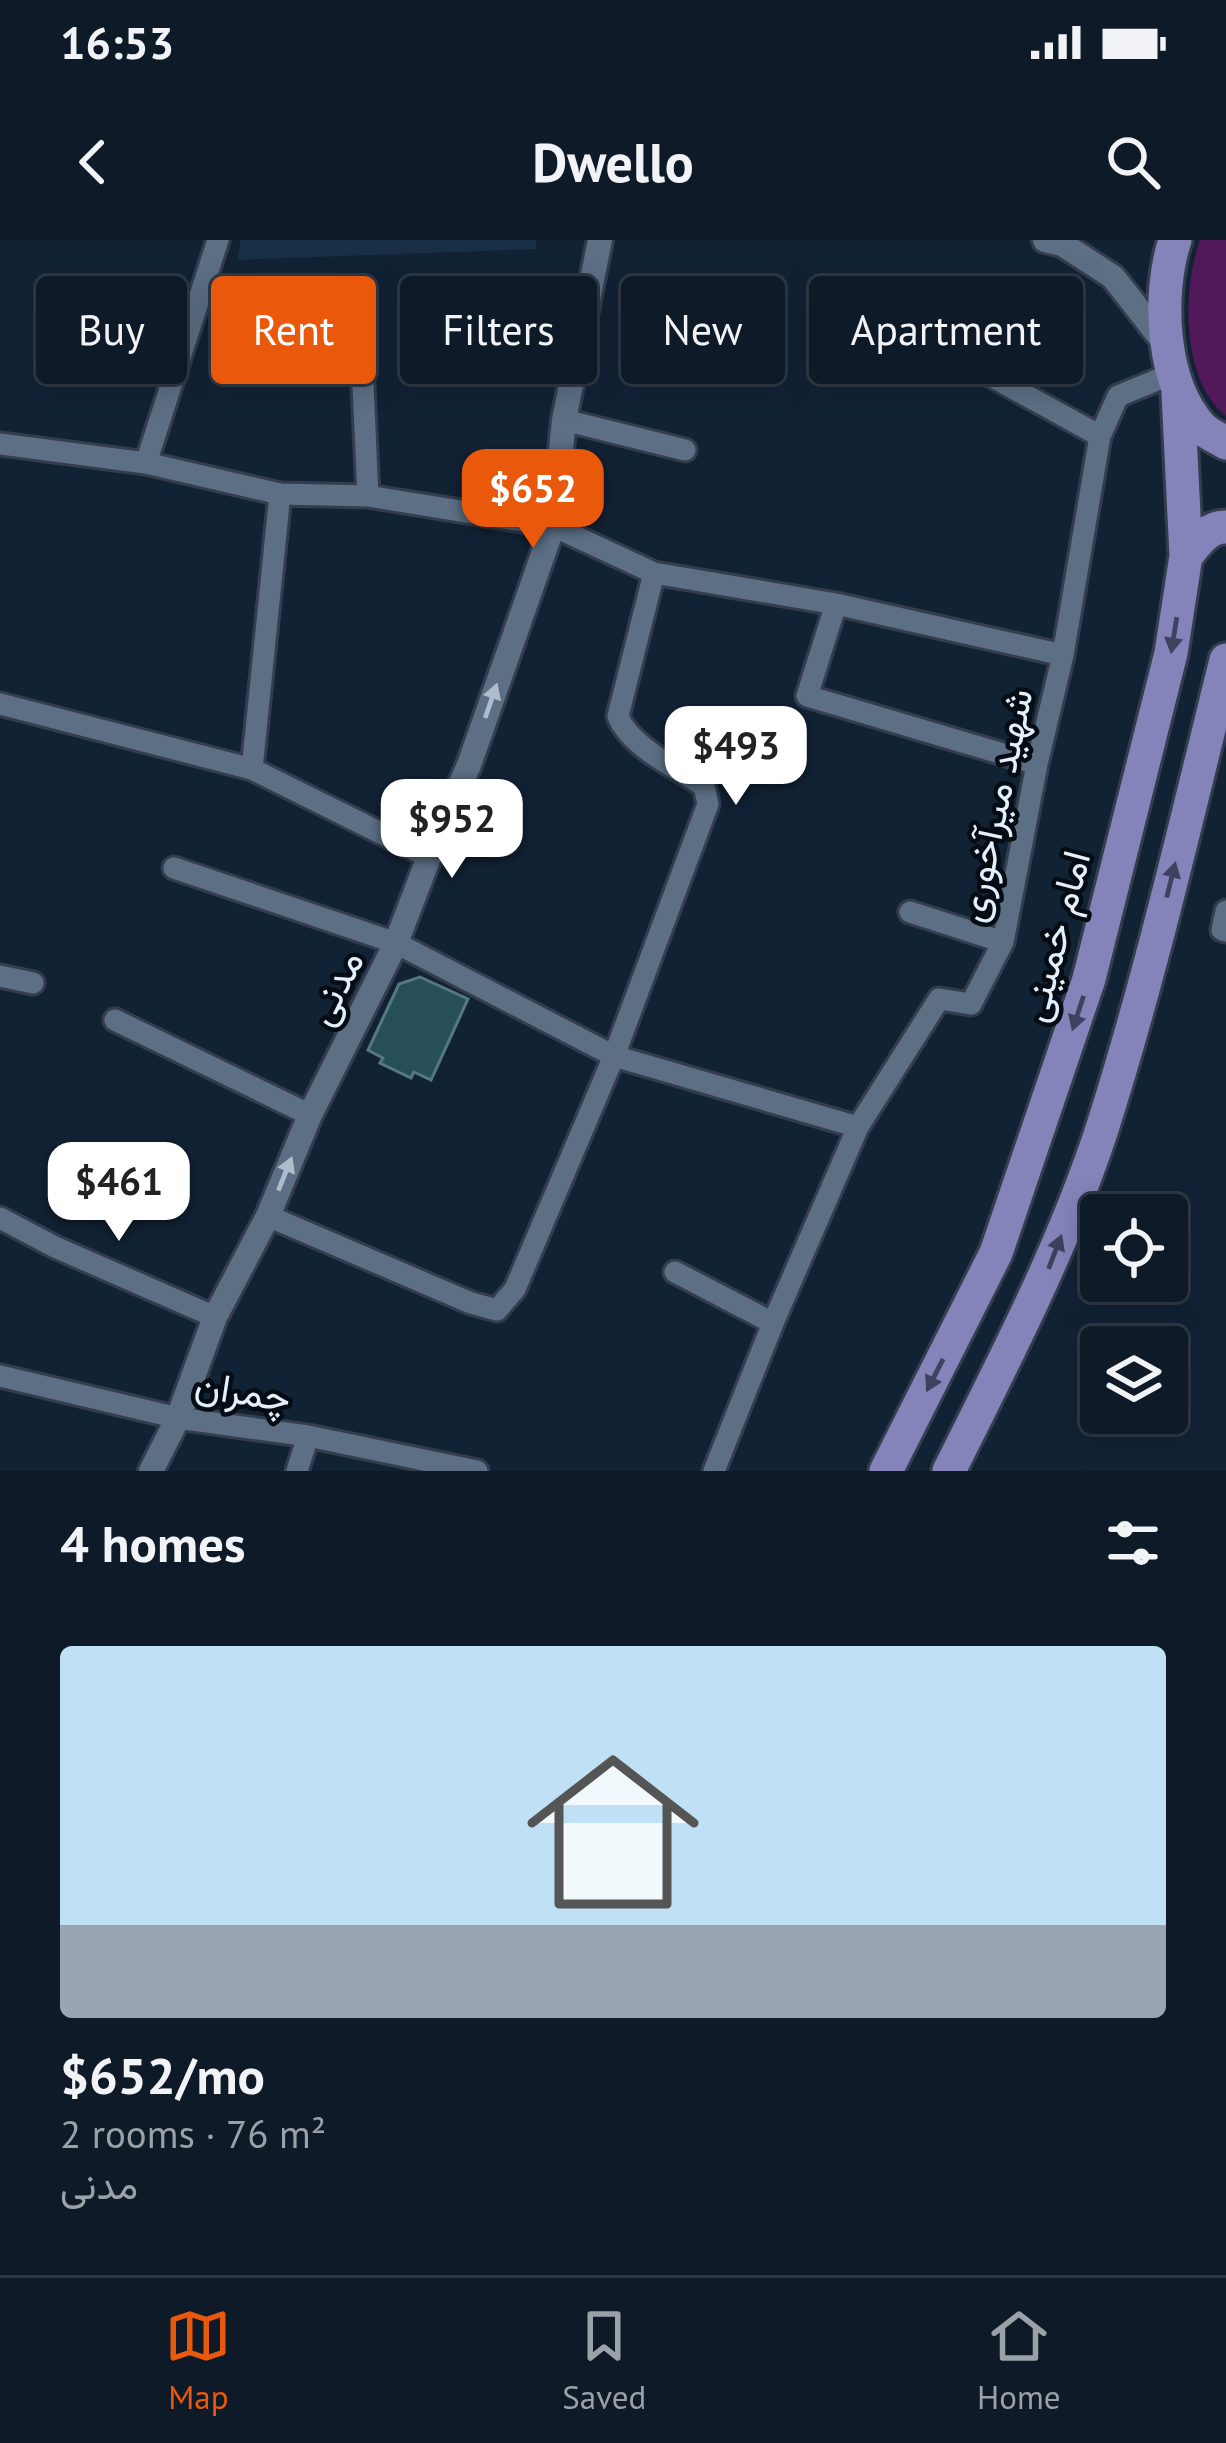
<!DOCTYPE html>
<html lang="en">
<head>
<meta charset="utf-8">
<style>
  :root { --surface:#0e1a28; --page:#172330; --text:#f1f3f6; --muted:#9ba1a8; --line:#2e3845; --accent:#ea580c }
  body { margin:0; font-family:"PT Sans",Vazirmatn,sans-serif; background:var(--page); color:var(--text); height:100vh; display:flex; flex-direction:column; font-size:45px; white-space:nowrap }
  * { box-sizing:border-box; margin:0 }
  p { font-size:39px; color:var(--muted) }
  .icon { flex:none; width:66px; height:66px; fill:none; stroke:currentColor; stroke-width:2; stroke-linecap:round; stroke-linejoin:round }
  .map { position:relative; height:1231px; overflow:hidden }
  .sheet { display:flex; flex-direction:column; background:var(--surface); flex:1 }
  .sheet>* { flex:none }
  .hud { position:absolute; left:36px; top:36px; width:1155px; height:108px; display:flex; gap:24px }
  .controls { position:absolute; left:1080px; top:954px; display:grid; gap:24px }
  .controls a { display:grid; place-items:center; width:108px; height:108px; border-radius:12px; background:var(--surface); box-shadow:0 6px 30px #0003,0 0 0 3px var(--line); font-size:60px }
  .price { position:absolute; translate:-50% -102px; padding:0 27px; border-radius:24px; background:#fff; color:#222; font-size:39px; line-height:78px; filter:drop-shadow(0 3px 6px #0008) }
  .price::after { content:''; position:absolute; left:50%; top:72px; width:36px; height:27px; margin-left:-18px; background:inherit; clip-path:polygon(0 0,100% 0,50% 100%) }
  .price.current { background:var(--accent); color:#fff }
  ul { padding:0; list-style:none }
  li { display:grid; align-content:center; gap:24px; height:636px; padding:0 60px }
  li span { display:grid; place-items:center; height:372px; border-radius:12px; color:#555 }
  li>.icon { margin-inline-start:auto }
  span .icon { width:216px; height:216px; fill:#fffc; stroke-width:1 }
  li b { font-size:51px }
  h2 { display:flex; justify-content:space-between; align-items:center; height:144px; padding:0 60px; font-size:51px }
  .chip { padding:0 42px; border-radius:12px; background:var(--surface); box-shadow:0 6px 30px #0003,0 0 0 3px var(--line); font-size:42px; line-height:108px }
  .chip.current { background:var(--accent); color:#fff }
  .status { display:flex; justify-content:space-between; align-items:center; height:84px; padding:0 60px; background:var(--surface); direction:ltr }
  .status svg { height:33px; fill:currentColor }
  header { display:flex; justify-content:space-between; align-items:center; height:156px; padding:0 60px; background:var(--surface); font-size:54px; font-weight:600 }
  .tab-bar { display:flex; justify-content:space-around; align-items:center; height:168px; border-top:3px solid var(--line); background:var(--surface); font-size:33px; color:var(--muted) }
  .tab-bar a { display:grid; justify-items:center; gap:6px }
  .tab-bar .current { color:var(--accent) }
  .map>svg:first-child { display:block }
  .built { fill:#192f46 }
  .green { fill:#51195a }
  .building { fill:#264f59; stroke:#567881; stroke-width:3 }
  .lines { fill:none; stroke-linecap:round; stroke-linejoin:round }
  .minor-casing { stroke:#333d4d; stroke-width:27 }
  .tertiary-casing { stroke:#333d4d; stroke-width:30 }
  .trunk-casing { stroke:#333d4d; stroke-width:39 }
  .minor { stroke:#5c6f85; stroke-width:21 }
  .tertiary { stroke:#5c6f85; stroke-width:24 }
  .trunk { stroke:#8484ba; stroke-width:33 }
  .oneway { fill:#3e425f }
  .oneway2 { fill:#aebccc }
  .labels { text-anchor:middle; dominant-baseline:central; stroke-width:9; stroke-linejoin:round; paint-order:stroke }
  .street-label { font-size:39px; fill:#e4effc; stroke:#050c14 }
</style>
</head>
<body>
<div class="status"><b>16:53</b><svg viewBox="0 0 49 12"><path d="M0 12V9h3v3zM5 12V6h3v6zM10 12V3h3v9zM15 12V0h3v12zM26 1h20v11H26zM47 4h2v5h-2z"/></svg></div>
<header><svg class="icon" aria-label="back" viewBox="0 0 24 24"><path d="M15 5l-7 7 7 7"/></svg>Dwello<svg class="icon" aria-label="search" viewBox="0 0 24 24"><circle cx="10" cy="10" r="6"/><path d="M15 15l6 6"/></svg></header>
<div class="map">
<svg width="1226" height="1231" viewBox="0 0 1226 1231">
  <rect width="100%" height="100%" fill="#122235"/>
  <!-- built -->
  <path class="built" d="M241 0H537L535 9 237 20Z"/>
  <!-- green -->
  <path class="green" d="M1200 0H1226V176C1181 141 1182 50 1200 0Z"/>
  <!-- building -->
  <path class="building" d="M420 737 468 759 431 840 414 832 411 838 380 823 383 818 368 810 399 744Z"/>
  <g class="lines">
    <!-- minor casing -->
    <g class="minor-casing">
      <path id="minor" d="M361 101 368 256
        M564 180 685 210
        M1100 196 1118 156 1174 133
        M0 204 146 223 280 254 368 256 553 286 654 333 836 364 1063 415
        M146 223 218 0
        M836 364 807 456 1037 524
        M0 464 252 529 429 617
        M252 529 280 254
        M174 628 396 703 614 816 858 887
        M1226 671 1222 690 1226 691
        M910 672 1003 702
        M0 736 33 743
        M115 780 310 875
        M268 976 471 1063 497 1070 515 1049 614 816 708 564 704 546C678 529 629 506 618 476L654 333
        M0 978 55 1007 215 1077
        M675 1032 773 1083
        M0 1136 178 1178 308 1196 477 1231
        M297 1231 308 1196
        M714 1231 773 1083 858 887 939 759 971 764 1003 702 1037 524 1063 415 1100 196 960 119"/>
    </g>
    <!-- tertiary casing -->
    <g class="tertiary-casing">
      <path id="tertiary" d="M1045 0 1062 4 1113 37 1167 106
        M151 1231 178 1178 215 1077 268 976 310 875 396 703 429 617 469 525 553 286 564 180 600 0"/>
    </g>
    <!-- trunk casing -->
    <g class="trunk-casing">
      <path id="trunk" d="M1175 0C1157 55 1161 144 1202 188 1208 194 1218 198 1226 203
        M1186 316C1197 303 1208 286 1226 287
        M886 1231 996 1013 1089 739 1171 413 1186 316 1178 153
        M949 1231C1005 1119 1063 1008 1102 889 1151 735 1187 577 1226 420"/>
    </g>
    <!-- minor -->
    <use href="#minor" class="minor"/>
    <!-- tertiary -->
    <use href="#tertiary" class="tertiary"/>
    <!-- trunk -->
    <use href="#trunk" class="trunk"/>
  </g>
  <!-- one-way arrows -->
  <defs><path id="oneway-solid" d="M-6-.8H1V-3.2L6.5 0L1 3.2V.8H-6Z" transform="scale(3)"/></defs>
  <g class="oneway">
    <use href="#oneway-solid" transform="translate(1174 395) rotate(99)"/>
    <use href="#oneway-solid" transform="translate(1171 640) rotate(-76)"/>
    <use href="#oneway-solid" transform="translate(1078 773) rotate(108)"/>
    <use href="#oneway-solid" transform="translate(1055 1012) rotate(-69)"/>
    <use href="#oneway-solid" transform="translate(935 1135) rotate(117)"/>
  </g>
  <g class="oneway2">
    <use href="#oneway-solid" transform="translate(491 461) rotate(-71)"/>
    <use href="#oneway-solid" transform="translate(285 934) rotate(-68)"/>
  </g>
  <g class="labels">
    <!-- street labels -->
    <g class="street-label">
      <text transform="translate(994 565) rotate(-78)">شهید میرآخوری</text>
      <text transform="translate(1054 696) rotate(-75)">امام خمینی</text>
      <text transform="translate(334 747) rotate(-63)">مدنی</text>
      <text transform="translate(243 1150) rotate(9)">چمران</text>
    </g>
  </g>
</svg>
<div class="controls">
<a><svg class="icon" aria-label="locate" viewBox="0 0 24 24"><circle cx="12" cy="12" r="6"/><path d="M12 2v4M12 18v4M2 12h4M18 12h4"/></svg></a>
<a><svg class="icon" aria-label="layers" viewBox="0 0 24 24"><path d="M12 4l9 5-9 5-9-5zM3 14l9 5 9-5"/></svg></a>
</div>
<b class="price current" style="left:533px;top:311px">$652</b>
<b class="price" style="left:736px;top:568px">$493</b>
<b class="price" style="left:452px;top:641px">$952</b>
<b class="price" style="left:119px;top:1004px">$461</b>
<div class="hud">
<a class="chip">Buy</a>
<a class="chip current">Rent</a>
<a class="chip">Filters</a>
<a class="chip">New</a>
<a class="chip">Apartment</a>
</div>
</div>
<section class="sheet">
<h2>4 homes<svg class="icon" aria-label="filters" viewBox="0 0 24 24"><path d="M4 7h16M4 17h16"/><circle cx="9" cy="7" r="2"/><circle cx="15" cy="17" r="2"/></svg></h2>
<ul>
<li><span style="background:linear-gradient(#bfe0f5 75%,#9aa5b1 0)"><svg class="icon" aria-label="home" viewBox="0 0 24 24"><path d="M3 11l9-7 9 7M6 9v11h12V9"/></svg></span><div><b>$652/mo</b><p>2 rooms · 76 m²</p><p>مدنی</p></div></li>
</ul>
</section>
<nav class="tab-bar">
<a class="current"><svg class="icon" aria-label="map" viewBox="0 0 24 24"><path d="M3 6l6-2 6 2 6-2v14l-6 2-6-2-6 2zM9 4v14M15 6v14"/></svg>Map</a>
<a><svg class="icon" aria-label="saved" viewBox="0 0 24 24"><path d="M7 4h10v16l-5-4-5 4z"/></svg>Saved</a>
<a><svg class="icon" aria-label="home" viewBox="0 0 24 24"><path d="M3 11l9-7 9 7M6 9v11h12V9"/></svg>Home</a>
</nav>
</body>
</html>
